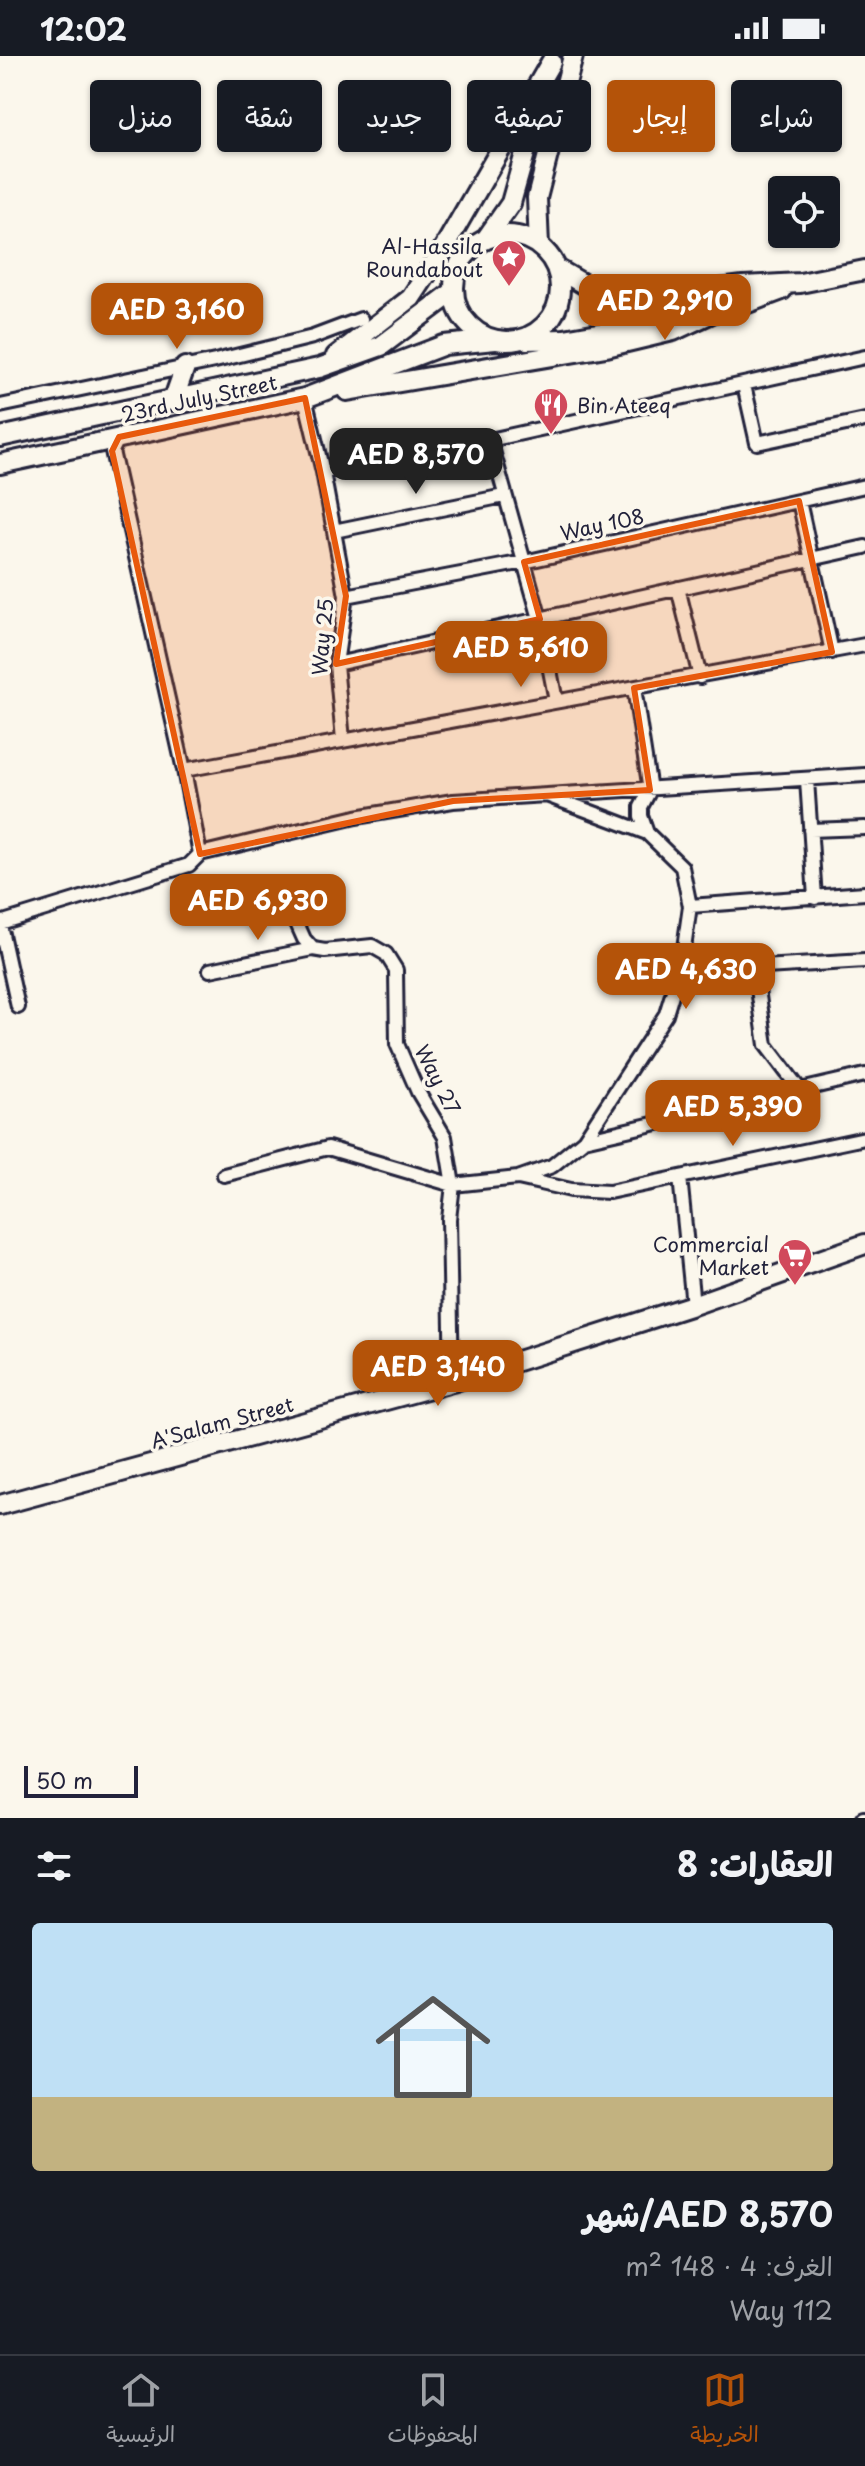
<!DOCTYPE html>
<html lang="ar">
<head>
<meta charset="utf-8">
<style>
  :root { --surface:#171b24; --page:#242831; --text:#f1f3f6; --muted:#9ea1a6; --line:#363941; --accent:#b45309 }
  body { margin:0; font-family:"Playpen Sans","Playpen Sans Arabic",sans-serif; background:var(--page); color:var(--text); direction:rtl; height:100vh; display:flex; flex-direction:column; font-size:30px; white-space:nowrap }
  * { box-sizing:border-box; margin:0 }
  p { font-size:26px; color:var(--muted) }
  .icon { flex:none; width:44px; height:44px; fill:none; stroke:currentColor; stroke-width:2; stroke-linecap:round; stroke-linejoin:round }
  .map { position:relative; height:1762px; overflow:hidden; direction:ltr }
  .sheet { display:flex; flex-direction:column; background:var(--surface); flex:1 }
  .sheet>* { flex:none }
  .guide { position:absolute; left:24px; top:24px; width:818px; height:72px; direction:rtl; display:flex; gap:16px }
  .fabs { position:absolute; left:768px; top:120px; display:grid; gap:16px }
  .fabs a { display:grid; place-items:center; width:72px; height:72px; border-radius:8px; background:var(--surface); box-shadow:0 2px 6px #0004; font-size:40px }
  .scale { position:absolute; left:24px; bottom:20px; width:114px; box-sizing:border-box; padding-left:8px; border:4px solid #22223b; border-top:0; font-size:22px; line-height:28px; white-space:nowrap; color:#22223b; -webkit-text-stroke:6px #fbf7ec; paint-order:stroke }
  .price { position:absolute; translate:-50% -68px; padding:0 18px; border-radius:16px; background:var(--accent); color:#fff; font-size:26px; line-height:52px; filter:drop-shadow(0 2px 4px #0008) }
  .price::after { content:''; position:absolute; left:50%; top:48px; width:24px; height:18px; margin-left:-12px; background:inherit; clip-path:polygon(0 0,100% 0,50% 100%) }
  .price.selected { background:#222; color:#fff }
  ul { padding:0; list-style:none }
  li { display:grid; align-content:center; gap:16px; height:424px; padding:0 32px }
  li+li { border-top:2px solid var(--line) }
  li span { display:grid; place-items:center; height:248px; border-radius:8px; color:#555 }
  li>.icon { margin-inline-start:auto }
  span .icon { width:144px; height:144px; fill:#fffc; stroke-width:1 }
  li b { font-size:34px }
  h2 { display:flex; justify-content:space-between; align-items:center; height:96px; padding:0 32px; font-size:34px }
  .chip { padding:0 28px; border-radius:8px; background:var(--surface); box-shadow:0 2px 6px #0004; font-size:28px; line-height:72px }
  .chip.selected { background:var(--accent); color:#fff }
  .status { display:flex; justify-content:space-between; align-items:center; height:56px; padding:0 40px; background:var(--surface); direction:ltr }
  .status svg { height:22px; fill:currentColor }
  .tab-bar { display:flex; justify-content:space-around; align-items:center; height:112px; border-top:2px solid var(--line); background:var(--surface); font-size:22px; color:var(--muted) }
  .tab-bar a { display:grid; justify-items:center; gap:4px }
  .tab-bar .selected { color:var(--accent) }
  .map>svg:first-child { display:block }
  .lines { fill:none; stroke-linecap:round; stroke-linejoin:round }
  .street-casing { stroke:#22223b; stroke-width:18 }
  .secondary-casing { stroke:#22223b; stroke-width:24 }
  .street { stroke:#fbf7ec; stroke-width:12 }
  .secondary { stroke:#fbf7ec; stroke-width:18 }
  .marked { fill:#e8590c; fill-opacity:0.2; stroke:#e8590c; stroke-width:6; stroke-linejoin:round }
  .labels { text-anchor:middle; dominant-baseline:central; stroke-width:7; stroke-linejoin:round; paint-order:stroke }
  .poi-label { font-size:20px; fill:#22223b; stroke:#fbf7ec; text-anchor:end }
  .street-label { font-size:20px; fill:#22223b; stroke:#fbf7ec }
</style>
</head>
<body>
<div class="status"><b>12:02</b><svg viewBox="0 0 49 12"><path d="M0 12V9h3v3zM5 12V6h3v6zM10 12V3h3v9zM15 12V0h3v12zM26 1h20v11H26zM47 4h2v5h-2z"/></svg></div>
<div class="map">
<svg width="865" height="1762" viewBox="0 0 865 1762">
  <rect width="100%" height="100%" fill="#fbf7ec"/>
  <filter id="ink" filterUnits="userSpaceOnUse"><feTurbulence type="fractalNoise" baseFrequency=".0125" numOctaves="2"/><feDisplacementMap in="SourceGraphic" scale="16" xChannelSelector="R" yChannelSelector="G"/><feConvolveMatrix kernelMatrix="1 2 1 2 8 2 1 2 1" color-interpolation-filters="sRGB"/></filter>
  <g filter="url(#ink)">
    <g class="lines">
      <!-- street casing -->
      <g class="street-casing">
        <path id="street" d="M744 329 757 387 865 364
          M305 342 323 416 346 540 336 608 343 684
          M0 350 215 305 313 281 361 263
          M490 384 540 563 556 645
          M323 416 490 384 865 301
          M799 445 832 596
          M334 475 504 440
          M678 532 700 621
          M346 540 524 506 865 430
          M336 608 865 491
          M634 632 650 734 641 751V760L647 777
          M184 714 865 589
          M807 724 815 842
          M810 774 865 772
          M200 798 356 761 453 745 865 719
          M690 850 865 837
          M296 865 304 883 313 893 325 895 372 890 386 898 396 914 397 988 418 1036 445 1081 453 1129 449 1163 452 1326
          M0 867 189 809 200 798 184 714 112 395 119 381
          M0 869 18 951
          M755 912 766 989 800 1034
          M210 914 313 893
          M679 916 865 905
          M584 1084 865 1019
          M224 1119 328 1092 453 1129 518 1122 552 1110 584 1084 666 958 682 906 690 850 682 811 647 777 549 740
          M680 1121 693 1249
          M518 1122 571 1134 609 1136 865 1082
          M863 1762H865"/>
      </g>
      <!-- secondary casing -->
      <g class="secondary-casing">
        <path id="secondary" d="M454 232a53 53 0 1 1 106 0a53 53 0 1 1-106 0Z
          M486 183 511 147 543 33
          M539 190 537 142 573 0
          M556 212 597 236 635 244 743 230 800 227 865 214
          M704 258 745 248 782 234
          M526 284 564 283 667 265
          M336 300 411 242 442 195 551 6
          M347 335 606 291 673 275 714 256
          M173 345 185 311
          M0 381 319 312 381 290 453 236
          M0 408 305 342 444 289 495 284
          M0 1449 452 1326 693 1249 865 1188"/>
      </g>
      <!-- street -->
      <use href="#street" class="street"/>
      <!-- secondary -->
      <use href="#secondary" class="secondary"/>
    </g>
  </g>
  <!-- marked area -->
  <path class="marked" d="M305 342 346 540 336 608 540 563 524 506 799 445 832 596 634 632 650 734 453 745 200 798 112 395 119 381Z"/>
  <!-- icons -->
  <defs>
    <g id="sight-pin" transform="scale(1.8)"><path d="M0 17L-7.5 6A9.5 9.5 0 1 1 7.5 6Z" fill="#d1495b" stroke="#fbf7ec"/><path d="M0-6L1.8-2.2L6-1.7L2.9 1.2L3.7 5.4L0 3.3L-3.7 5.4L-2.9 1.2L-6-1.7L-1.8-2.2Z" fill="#fff"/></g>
    <g id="restaurant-pin" transform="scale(1.8)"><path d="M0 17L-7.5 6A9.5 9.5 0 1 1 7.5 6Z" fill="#d1495b" stroke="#fbf7ec"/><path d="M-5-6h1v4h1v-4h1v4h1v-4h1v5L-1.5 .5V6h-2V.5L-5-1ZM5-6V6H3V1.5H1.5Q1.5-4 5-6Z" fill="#fff"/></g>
    <g id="supermarket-pin" transform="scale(1.8)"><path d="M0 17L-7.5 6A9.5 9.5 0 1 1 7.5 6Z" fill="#d1495b" stroke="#fbf7ec"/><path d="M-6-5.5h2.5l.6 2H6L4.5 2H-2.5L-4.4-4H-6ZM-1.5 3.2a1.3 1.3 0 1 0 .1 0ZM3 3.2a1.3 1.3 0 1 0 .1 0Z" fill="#fff"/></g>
  </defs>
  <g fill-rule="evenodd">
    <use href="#sight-pin" x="509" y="201"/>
    <use href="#restaurant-pin" x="551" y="349"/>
    <use href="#supermarket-pin" x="795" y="1200"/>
  </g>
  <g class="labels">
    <!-- poi labels -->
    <g class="poi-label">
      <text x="483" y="190">Al-Hassila<tspan x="483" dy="23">Roundabout</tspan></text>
      <text x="577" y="349" text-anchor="start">Bin Ateeq</text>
      <text x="769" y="1188">Commercial<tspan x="769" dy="23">Market</tspan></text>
    </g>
    <!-- street labels -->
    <g class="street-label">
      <text transform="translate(199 342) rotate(-12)">23rd July Street</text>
      <text transform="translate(602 468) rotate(-12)">Way 108</text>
      <text transform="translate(322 581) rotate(-85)">Way 25</text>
      <text transform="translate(438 1023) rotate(63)">Way 27</text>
      <text transform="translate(222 1366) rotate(-15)">A'Salam Street</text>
    </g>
  </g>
</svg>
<div class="fabs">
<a><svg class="icon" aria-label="locate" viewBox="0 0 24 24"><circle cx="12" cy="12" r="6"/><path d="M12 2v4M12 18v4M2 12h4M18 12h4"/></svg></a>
</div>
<div class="scale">50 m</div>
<b class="price" style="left:665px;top:286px">AED 2,910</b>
<b class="price" style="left:177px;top:295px">AED 3,160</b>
<b class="price selected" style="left:416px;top:440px">AED 8,570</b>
<b class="price" style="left:521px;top:633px">AED 5,610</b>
<b class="price" style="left:258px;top:886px">AED 6,930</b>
<b class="price" style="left:686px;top:955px">AED 4,630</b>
<b class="price" style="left:733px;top:1092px">AED 5,390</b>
<b class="price" style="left:438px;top:1352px">AED 3,140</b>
<div class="guide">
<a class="chip">شراء</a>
<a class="chip selected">إيجار</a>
<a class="chip">تصفية</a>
<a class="chip">جديد</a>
<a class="chip">شقة</a>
<a class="chip">منزل</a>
</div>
</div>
<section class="sheet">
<h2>العقارات: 8<svg class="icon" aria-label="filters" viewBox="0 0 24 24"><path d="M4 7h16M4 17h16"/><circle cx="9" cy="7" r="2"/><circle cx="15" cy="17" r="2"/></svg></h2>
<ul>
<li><span style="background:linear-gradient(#bfe0f5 70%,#c2b280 0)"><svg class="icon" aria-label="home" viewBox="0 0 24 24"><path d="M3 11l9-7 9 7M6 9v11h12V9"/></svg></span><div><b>AED 8,570/شهر</b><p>الغرف: 4 · 148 m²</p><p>Way 112</p></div></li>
</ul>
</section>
<nav class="tab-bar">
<a class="selected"><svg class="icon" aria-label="map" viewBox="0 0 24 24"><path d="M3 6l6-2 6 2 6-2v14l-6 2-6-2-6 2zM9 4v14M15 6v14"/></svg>الخريطة</a>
<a><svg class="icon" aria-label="saved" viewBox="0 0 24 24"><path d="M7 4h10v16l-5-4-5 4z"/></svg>المحفوظات</a>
<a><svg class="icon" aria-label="home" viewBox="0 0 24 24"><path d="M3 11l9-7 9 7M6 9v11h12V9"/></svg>الرئيسية</a>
</nav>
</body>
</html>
